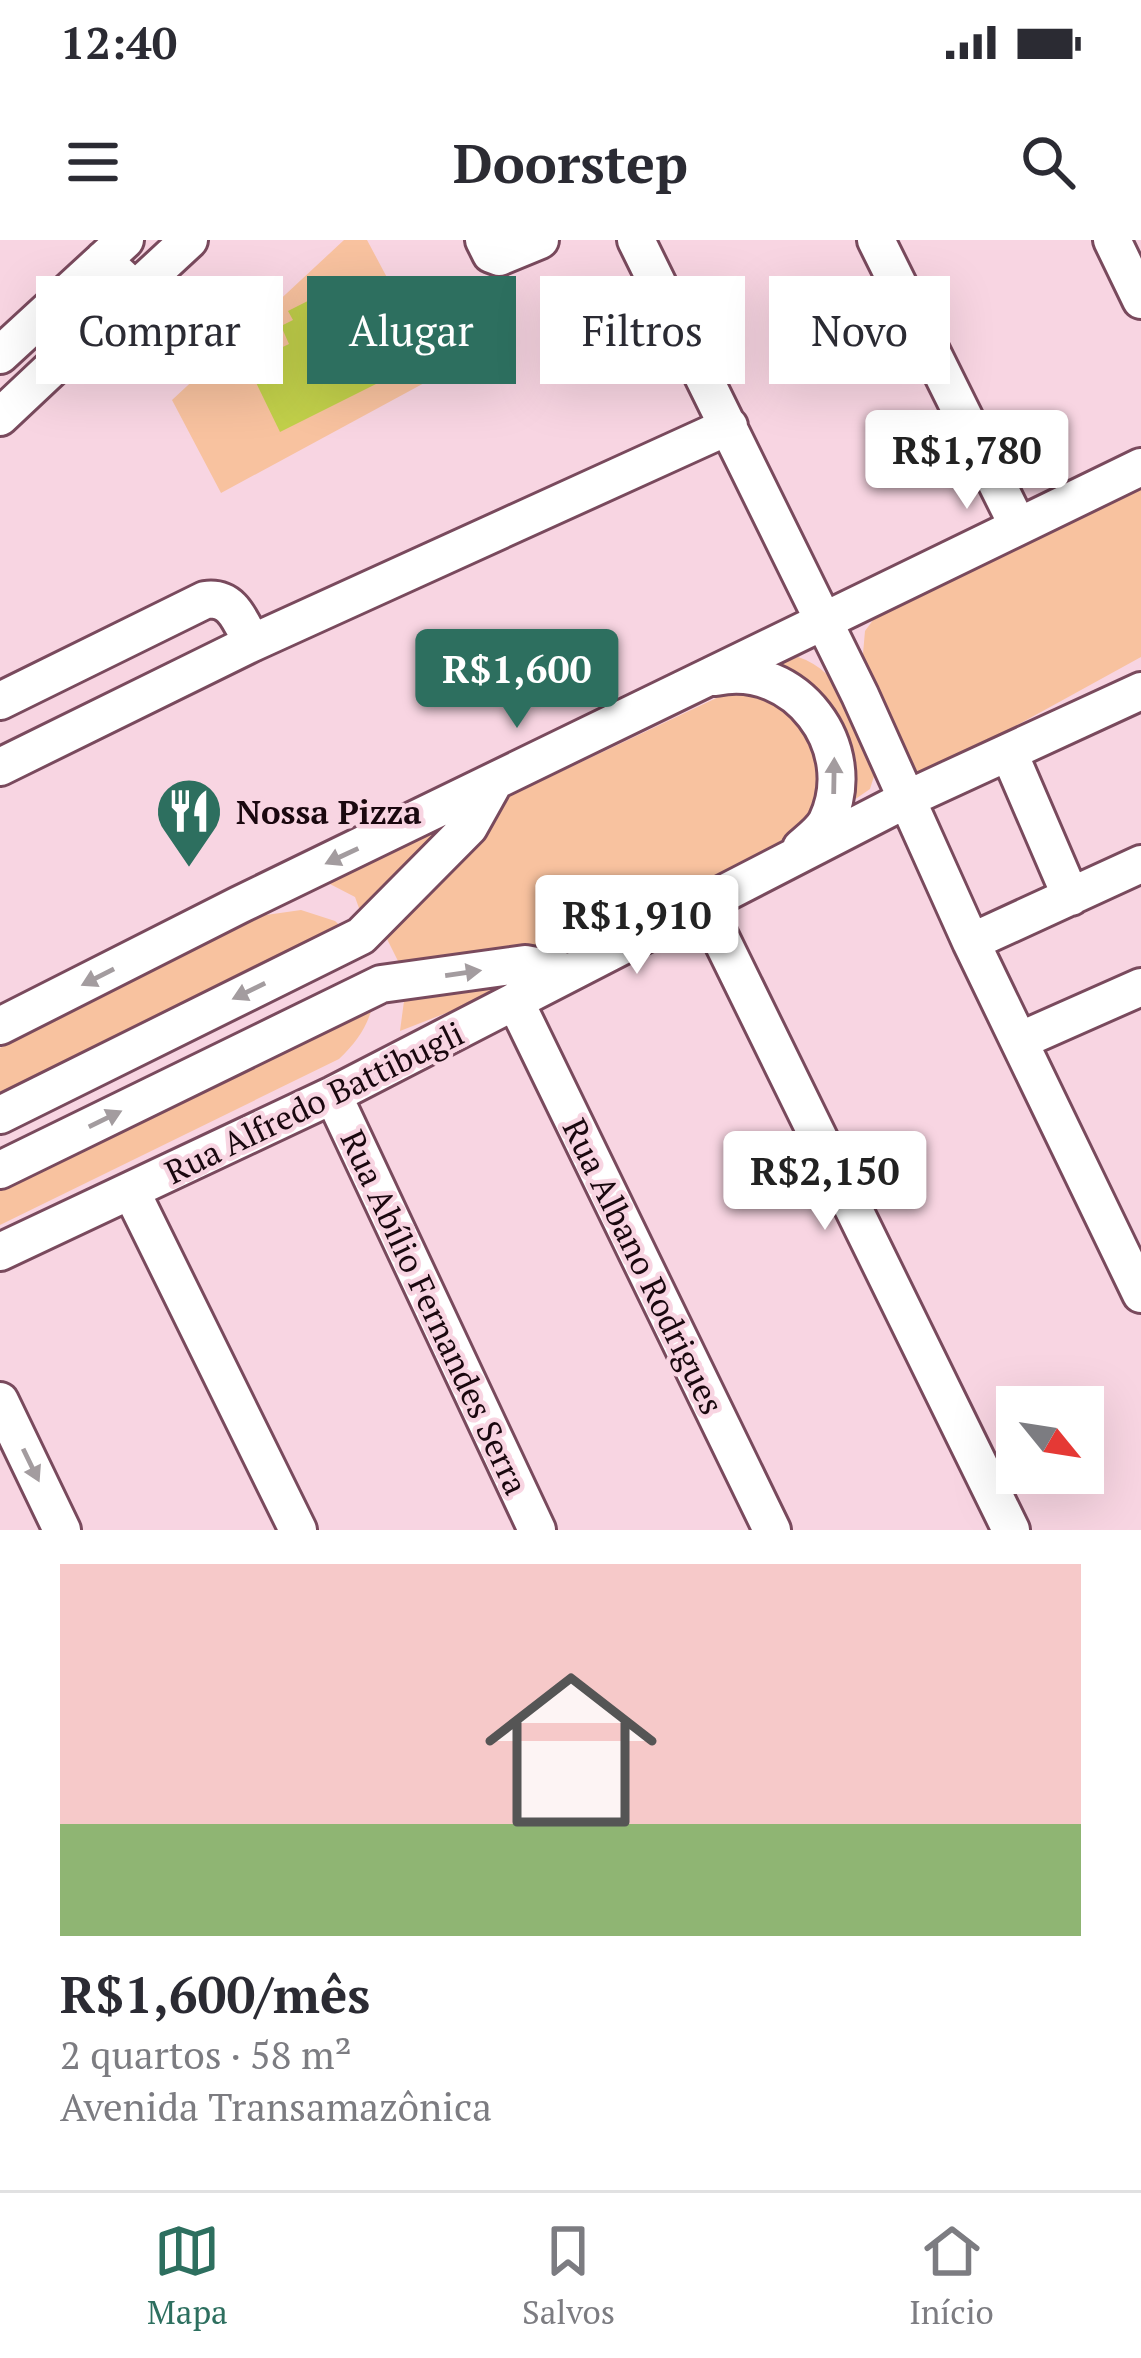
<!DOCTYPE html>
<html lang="pt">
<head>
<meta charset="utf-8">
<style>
  :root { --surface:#fff; --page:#f7f7f7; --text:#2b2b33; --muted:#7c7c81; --line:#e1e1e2; --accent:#2d6f5f }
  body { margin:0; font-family:"PT Serif",serif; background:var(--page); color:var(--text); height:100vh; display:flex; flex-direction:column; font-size:45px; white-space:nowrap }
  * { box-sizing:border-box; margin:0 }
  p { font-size:39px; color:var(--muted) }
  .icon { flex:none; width:66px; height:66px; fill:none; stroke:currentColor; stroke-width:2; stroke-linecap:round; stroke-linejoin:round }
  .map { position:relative; height:1290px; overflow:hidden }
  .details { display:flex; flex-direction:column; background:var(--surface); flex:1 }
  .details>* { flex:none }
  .guide { position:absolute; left:36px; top:36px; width:1071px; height:108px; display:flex; gap:24px }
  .needle { width:78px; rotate:120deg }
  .controls { position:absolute; left:996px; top:1146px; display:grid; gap:24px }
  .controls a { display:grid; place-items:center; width:108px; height:108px; border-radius:0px; background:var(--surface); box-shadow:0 12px 48px #0002; font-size:60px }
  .price { position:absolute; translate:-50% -102px; padding:0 27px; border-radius:12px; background:#fff; color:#222; font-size:39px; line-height:78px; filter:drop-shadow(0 3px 6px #0008) }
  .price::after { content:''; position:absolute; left:50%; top:72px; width:36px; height:27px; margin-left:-18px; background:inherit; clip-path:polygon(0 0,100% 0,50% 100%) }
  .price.selected { background:var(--accent); color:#fff }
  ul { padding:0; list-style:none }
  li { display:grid; align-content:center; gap:24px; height:636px; padding:0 60px }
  li span { display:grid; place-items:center; height:372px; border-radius:0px; color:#555 }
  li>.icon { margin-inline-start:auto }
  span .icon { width:216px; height:216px; fill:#fffc; stroke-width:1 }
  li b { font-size:51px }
  .tag { padding:0 42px; border-radius:0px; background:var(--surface); box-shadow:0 12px 48px #0002; font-size:42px; line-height:108px }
  .tag.selected { background:var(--accent); color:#fff }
  .status { display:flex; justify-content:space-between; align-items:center; height:84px; padding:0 60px; background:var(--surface); direction:ltr }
  .status svg { height:33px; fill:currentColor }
  header { display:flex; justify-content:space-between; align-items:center; height:156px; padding:0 60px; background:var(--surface); font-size:54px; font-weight:700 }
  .menu { display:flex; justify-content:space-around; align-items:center; height:168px; border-top:3px solid var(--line); background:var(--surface); font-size:33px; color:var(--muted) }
  .menu a { display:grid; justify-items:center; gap:6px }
  .menu .selected { color:var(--accent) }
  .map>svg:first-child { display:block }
  .green { fill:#f8c29f }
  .water { fill:#c1cf4a }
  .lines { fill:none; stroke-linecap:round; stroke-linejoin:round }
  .minor-casing { stroke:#794a5d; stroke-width:42 }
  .minor { stroke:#fff; stroke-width:36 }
  .oneway { fill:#a39c9f }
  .labels { text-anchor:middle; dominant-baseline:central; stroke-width:9; stroke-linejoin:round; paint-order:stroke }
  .poi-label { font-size:33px; font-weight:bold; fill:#1a080f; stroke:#f8d5e2; text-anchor:start }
  .street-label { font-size:33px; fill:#1a080f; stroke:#f8d5e2 }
</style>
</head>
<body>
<div class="status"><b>12:40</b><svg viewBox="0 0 49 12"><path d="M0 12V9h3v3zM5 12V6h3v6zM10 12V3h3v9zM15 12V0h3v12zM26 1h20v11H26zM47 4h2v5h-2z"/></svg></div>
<header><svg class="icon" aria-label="menu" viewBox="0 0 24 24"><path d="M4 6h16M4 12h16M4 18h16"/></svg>Doorstep<svg class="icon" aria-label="search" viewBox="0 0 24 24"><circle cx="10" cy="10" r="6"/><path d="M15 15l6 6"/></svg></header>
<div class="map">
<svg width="1141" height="1290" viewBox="0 0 1141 1290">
  <rect width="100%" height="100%" fill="#f8d5e2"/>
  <!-- green -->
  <path class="green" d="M344 0H367L439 135 221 253 172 160Z
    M1141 245V417L919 539 862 425 865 391 876 376Z
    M798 417C845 432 857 487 876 530L870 549 838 571 841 528 766 429Z
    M748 443 768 445 828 516 816 585 566 724 404 733 381 687 495 563Z
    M469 573 364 682 355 657 328 643Z
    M301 670 335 681 349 694 0 865V808L259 676Z
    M549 733 400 791 406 746Z
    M375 755C370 783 359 800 339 819L0 985V937Z"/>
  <!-- water -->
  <path class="water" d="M353 38 400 132 280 192 247 124 289 104 281 86 293 80 288 71Z"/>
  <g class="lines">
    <!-- minor casing -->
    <g class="minor-casing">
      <path id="minor" d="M484 0 491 14 499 17 540 0
        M636 0 860 455 971 702 1141 1054
        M876 0 1018 286
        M1112 0 1141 60
        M135 50 189 0
        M0 115 125 0
        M0 177 135 50 103 20
        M716 437C795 420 862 507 827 581 822 591 810 600 801 608
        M0 461 205 360C233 356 240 381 252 403
        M1009 513 1071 657
        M0 527 252 403 729 186
        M704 664 1011 1290
        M971 702 1141 624
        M515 761 772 1290
        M0 786 239 665 1141 227
        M1019 801 1141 747
        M333 855 537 1290
        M0 875 361 696 469 587 493 544
        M0 930 381 744 525 724 569 732
        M131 951 298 1290
        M0 1012 333 855 909 558 1141 451
        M0 1161 62 1290"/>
    </g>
    <!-- minor -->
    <use href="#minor" class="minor"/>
  </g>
  <!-- one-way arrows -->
  <defs><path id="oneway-solid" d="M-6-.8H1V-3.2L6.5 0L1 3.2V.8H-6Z" transform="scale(3)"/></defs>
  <g class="oneway">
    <use href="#oneway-solid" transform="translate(834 536) rotate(-89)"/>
    <use href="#oneway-solid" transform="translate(342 616) rotate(155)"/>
    <use href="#oneway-solid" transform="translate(463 733) rotate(-8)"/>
    <use href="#oneway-solid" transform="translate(98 737) rotate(153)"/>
    <use href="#oneway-solid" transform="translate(249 751) rotate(154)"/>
    <use href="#oneway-solid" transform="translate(105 879) rotate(-26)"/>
    <use href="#oneway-solid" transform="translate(31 1225) rotate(64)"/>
  </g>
  <!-- icons -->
  <defs>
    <g id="restaurant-pin" transform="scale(3.45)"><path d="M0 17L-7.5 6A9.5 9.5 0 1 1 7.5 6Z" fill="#2d6f5f" stroke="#f8d5e2"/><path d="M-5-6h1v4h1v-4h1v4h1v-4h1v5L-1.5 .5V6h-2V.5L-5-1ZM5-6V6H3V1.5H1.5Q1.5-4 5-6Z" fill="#fff"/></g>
  </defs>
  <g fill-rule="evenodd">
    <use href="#restaurant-pin" x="189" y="571"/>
  </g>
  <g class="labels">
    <!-- poi labels -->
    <g class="poi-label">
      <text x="236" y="571">Nossa Pizza</text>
    </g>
    <!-- street labels -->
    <g class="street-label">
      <text transform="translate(314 862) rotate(-26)">Rua Alfredo Battibugli</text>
      <text transform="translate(644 1026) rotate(64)">Rua Albano Rodrigues</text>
      <text transform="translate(435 1072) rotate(65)">Rua Abílio Fernandes Serra</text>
    </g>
  </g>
</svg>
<div class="controls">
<a><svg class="needle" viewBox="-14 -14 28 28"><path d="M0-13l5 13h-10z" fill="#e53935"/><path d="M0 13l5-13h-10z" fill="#7c7c81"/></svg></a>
</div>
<b class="price" style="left:967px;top:272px">R$1,780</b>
<b class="price selected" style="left:517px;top:491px">R$1,600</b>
<b class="price" style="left:637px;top:737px">R$1,910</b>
<b class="price" style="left:825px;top:993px">R$2,150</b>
<div class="guide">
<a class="tag">Comprar</a>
<a class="tag selected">Alugar</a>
<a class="tag">Filtros</a>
<a class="tag">Novo</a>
</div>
</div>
<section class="details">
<ul>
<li><span style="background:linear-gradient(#f6c9c9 70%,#8fb573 0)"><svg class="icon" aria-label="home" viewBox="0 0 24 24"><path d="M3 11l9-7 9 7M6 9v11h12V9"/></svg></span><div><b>R$1,600/mês</b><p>2 quartos · 58 m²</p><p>Avenida Transamazônica</p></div></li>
</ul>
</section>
<nav class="menu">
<a class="selected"><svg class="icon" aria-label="map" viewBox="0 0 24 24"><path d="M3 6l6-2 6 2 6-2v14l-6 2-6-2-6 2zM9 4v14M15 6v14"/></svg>Mapa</a>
<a><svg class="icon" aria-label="saved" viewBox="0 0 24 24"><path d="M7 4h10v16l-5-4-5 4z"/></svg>Salvos</a>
<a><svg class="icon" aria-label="home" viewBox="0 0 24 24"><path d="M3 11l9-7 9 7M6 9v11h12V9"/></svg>Início</a>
</nav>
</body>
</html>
